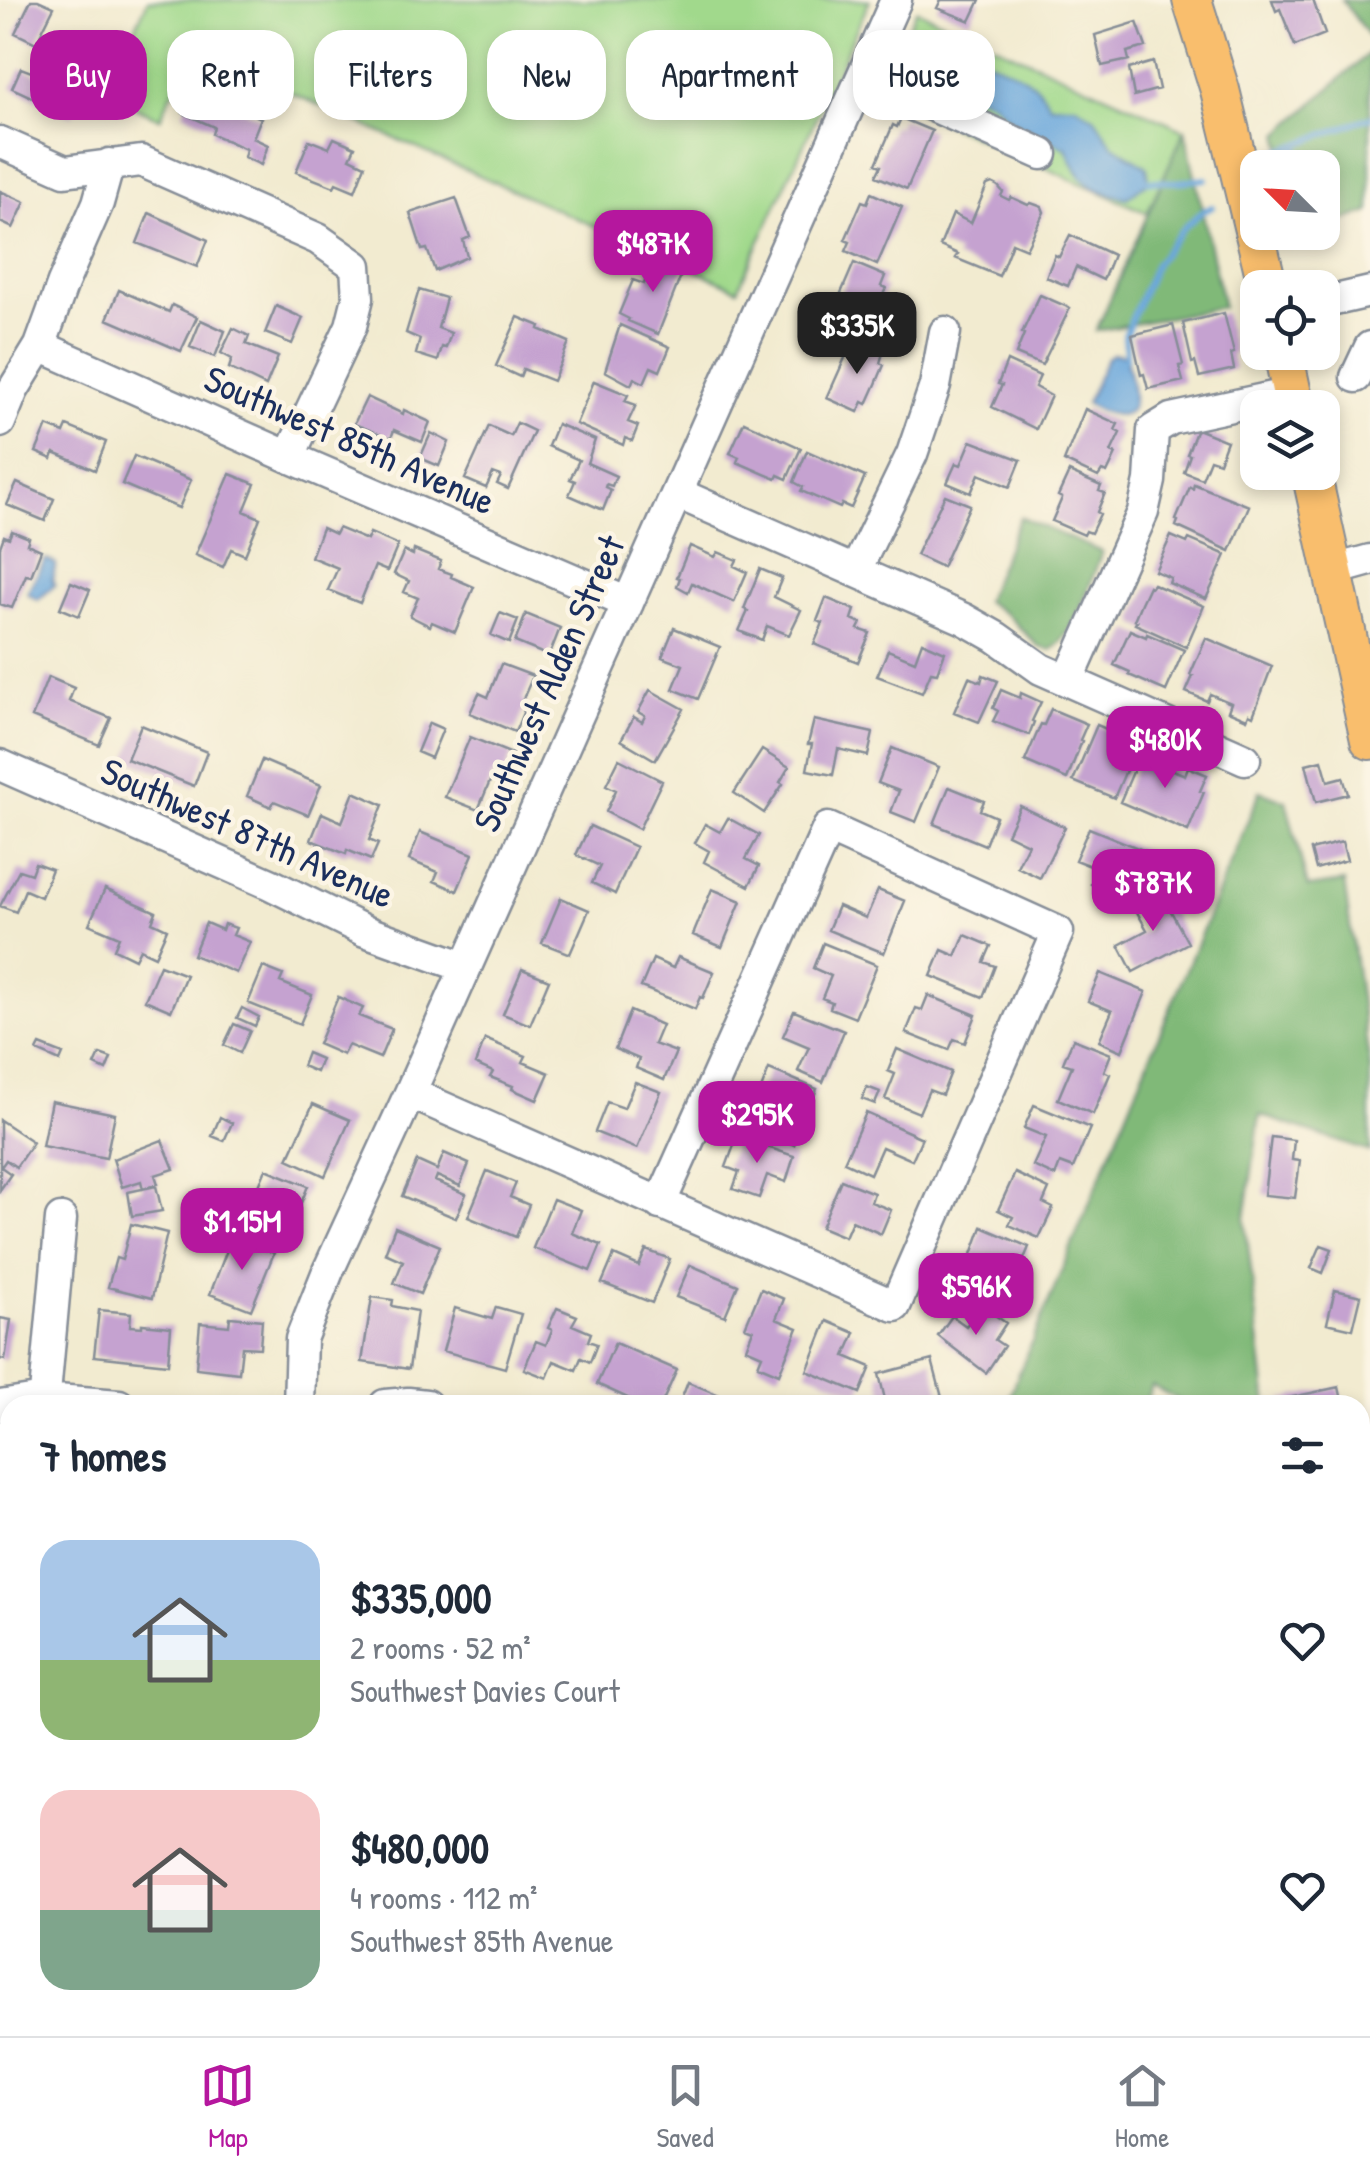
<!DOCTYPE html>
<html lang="en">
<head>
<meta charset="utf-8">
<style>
  :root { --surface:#fff; --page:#f2f2f3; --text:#1f2937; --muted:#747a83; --line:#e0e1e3; --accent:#b5179e }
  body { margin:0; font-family:"Patrick Hand",sans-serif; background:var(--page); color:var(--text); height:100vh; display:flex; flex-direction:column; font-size:38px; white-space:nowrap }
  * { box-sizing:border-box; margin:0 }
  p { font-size:32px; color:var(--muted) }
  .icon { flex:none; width:55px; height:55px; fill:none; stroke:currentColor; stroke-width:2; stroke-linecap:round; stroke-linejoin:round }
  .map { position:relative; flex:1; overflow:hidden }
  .sheet { position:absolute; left:0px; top:1395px; width:1370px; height:642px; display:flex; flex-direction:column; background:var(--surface); border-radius:30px 30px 0 0; box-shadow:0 5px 15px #0003 }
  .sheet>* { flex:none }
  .top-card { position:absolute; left:30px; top:30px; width:1310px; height:90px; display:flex; gap:20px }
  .needle { width:65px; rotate:294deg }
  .buttons { position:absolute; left:1240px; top:150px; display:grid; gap:20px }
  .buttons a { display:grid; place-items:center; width:100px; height:100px; border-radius:20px; background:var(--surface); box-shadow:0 5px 15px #0003; font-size:50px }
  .price { position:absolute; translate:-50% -85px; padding:0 22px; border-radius:20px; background:var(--accent); color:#fff; font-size:32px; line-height:65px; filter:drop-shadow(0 2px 5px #0008) }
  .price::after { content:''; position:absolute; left:50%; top:60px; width:30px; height:22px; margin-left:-15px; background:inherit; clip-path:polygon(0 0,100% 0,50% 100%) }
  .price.on { background:#222; color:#fff }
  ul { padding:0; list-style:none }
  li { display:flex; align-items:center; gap:30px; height:250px; padding:0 40px }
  li span { display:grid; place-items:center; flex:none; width:280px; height:200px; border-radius:30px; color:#555 }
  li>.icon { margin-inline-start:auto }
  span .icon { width:120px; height:120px; fill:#fffc; stroke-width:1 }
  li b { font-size:42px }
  h2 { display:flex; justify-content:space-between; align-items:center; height:120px; padding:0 40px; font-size:42px }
  .chip { padding:0 35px; border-radius:30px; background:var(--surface); box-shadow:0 5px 15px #0003; font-size:35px; line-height:90px }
  .chip.on { background:var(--accent); color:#fff }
  .tabs { display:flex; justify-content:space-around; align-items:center; height:140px; border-top:2px solid var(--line); background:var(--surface); font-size:28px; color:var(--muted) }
  .tabs a { display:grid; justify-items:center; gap:5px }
  .tabs .on { color:var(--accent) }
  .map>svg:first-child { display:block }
  .green { fill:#a1d98c; stroke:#5e8475; stroke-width:2.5 }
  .forest { fill:#80b978; stroke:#4e746b; stroke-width:2.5 }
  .water { fill:#6ba7dc; stroke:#436b9d; stroke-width:2.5 }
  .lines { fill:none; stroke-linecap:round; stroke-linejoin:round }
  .stream { stroke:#6ba7dc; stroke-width:6 }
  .building { fill:#c5a2d0 }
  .minor-casing { stroke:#868d97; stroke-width:35 }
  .major-casing { stroke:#868d97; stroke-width:42 }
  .minor { stroke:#fff; stroke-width:30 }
  .major { stroke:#f9be6d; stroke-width:38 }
  .labels { text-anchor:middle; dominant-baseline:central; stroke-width:9; stroke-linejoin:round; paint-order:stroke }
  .street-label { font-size:38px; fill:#1b2f5e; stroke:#fcf5e5 }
</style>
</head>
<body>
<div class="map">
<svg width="1370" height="2036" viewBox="0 0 1370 2036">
  <rect width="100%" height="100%" fill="#fcf5e5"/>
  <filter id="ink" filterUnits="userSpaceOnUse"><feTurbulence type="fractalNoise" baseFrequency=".01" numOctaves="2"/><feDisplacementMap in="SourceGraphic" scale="20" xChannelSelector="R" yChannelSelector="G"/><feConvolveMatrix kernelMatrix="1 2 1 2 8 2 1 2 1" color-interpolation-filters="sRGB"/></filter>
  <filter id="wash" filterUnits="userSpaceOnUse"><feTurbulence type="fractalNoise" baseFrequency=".0048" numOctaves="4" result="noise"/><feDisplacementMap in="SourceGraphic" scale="40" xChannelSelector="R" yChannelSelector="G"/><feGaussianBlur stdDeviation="2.25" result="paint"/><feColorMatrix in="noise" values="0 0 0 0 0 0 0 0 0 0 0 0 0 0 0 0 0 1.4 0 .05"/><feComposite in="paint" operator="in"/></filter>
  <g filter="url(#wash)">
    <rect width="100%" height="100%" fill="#f2ebd0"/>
    <!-- green -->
    <path class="green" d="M148 0H870L738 289 193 50 160 118 105 94Z
      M916 10 1185 130 1147 213 879 94Z
      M0 1769 10 1773V2028H594L614 2036H0Z"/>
    <!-- forest -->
    <path class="forest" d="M1342 0H1370V38Z
      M1370 52V212L1323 227 1322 168 1287 167 1279 134Z
      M1185 130 1223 307 1096 331Z
      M1020 517 1102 552C1090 581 1077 633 1051 650L1039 647 1008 616 985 601Z
      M1260 791 1286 801 1308 887 1344 882 1370 1068V1152L1260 1115 1245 1219 1267 1405H1188L1152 1386 1144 1405H1033L1010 1395Z"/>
    <!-- water -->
    <path class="water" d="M935 53C969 53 1007 63 1035 85 1041 90 1045 98 1050 105H1075L1095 118 1112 144 1147 167 1149 181 1127 198C1089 189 1081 185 1066 148L1012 121 993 102 941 80 933 65Z
      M1112 354H1120L1126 358C1128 370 1134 387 1133 400 1132 426 1099 412 1086 403L1107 358Z
      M46 559 56 564 52 580 55 585 38 600 27 593Z"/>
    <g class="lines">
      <!-- stream -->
      <path class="stream" d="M1275 153 1370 117
        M1290 168 1299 145
        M1149 181 1176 182 1206 179
        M1126 358 1125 335 1155 264 1183 228 1203 211 1212 207"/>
    </g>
    <g id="blocks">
      <!-- building -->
      <path class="building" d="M31 0H38L54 7 36 43 15 33Z
        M941 0H980L970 21 937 8Z
        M1272 0H1313L1325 34 1295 46 1280 9 1276 11Z
        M1137 22 1146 47 1127 52 1129 60 1102 66 1095 35Z
        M1153 62 1159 89 1134 96 1129 69Z
        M44 63 70 75 65 85 83 92 72 116 12 88 21 68 39 75Z
        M194 88 261 118 253 138 268 145 261 165 244 157 246 149 212 134 214 127 183 113Z
        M901 118 932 131 907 189 876 176 881 166 876 164 893 125 897 127Z
        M334 138 355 147 350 158 365 165 355 191 336 183 334 187 296 172 309 140 329 148Z
        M992 183 998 186 1003 192 1001 196 1009 200 1011 197 1028 205 1031 203 1042 207 1044 212 1026 249 1012 243 999 276 955 258 958 254 940 246 953 214 971 223 987 185Z
        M0 191 25 202 13 228 0 222Z
        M871 193 902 207 877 265 846 251 850 242 845 240 862 201 867 203Z
        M456 198 470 237 463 240 467 257 435 271 427 249 422 250 410 213Z
        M149 213 208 240 197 267 137 243Z
        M1070 235 1113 255 1103 280 1076 267 1068 286 1046 277 1055 255 1059 257Z
        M667 255 686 263 658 334 628 321 629 319 619 314 633 280 644 284 653 261 663 265Z
        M854 263 885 276 881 286 886 288 869 327 864 325 860 335 829 321Z
        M119 290 169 312 172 305 197 317 181 351 107 319Z
        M419 290 446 298 438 328 451 333 446 348 442 347 438 361 416 354 420 339 406 333Z
        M1040 295 1070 308 1042 365 1016 354 1024 334 1022 333Z
        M276 306 303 318 292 344 265 333Z
        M1224 313 1234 353 1231 354 1234 369 1199 377 1195 362 1192 363 1183 323Z
        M518 317 540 326 539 329 569 342 553 381 523 369 520 377 496 366Z
        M201 320 225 331 215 357 190 347Z
        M620 325 670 347 660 371 651 367 644 383 634 378 631 385 605 371Z
        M1173 325 1183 365 1179 366 1183 381 1148 389 1144 374 1141 375 1132 335Z
        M233 328 249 336 246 344 278 357 266 386 229 368 232 359 221 353Z
        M853 340 883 353 880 363 884 365 876 384 867 404 863 402 858 412 827 398Z
        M1007 361 1040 376 1035 387 1051 396 1036 429 992 407 1002 385 998 384Z
        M594 381 628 395 625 401 636 405 628 422 638 426 632 441 625 438 623 445 576 424Z
        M367 397 403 414 404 410 430 422 422 442 394 430 391 438 354 424Z
        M1085 409 1118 424 1115 430 1120 433 1111 452 1116 454 1107 473 1102 471 1098 477 1064 461Z
        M744 422 801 448 787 479 778 475 776 479 737 462 739 457 730 453Z
        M517 423 534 431 508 489 497 484 501 476 493 473 486 488 465 479 489 426 511 436Z
        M557 424 595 440 587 463 616 476 612 486 606 484 605 487 611 490 603 510 569 495 575 481 570 479 579 460 548 446Z
        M47 426 64 433 67 426 106 442 95 470 54 453 52 459 36 452Z
        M1197 429 1227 441 1219 462 1210 459 1202 479 1184 472 1190 455 1187 454Z
        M431 433 449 442 439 466 420 458Z
        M971 441 1021 460 1010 487 979 474 971 493 947 483 956 463 961 465Z
        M807 451 865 477 851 508 842 504 840 508 801 491 803 487 794 482Z
        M134 456 191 480 179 508 122 484Z
        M1069 472 1101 486 1099 491 1105 493 1097 512 1100 514 1091 533 1086 531 1084 535 1052 521 1062 498 1058 496Z
        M230 474 255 484 244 511 260 518 245 555 231 549 223 567 195 555Z
        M17 483 54 499 45 521 7 505Z
        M1194 484 1249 506 1230 551 1176 526 1178 521 1176 520 1190 487 1193 489Z
        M945 495 970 505 942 567 916 555Z
        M322 528 335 534 338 528 367 540 370 533 398 545 387 571 375 566 360 603 328 590 338 568 311 557Z
        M12 531 29 538 27 544 41 550 31 576 26 575 12 608 0 604V547L4 536 9 538Z
        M1171 536 1187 543 1189 539 1226 555 1206 599 1169 583 1171 578 1155 571Z
        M690 546 715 557 718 552 737 560 734 566 747 572 734 602 692 583 688 592 677 586 680 578 677 577Z
        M414 550 441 561 438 569 452 574 451 577 474 587 455 632 432 622 430 626 410 616 418 598 404 592 409 581 394 574 404 551 413 555Z
        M760 569 782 578 774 597 801 610 789 635 767 626 762 640 739 631 748 611 744 609Z
        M71 582 90 590 79 616 60 608Z
        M1153 584 1204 606 1186 647 1135 624 1137 621 1134 620 1141 603 1149 586 1151 587Z
        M826 598 855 610 852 619 861 623 858 629 870 633 858 662 814 644 823 623 817 621Z
        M500 613 518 620 509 643 491 635Z
        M526 614 560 628 549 656 515 642Z
        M674 628 720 647 698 699 673 689 683 665 662 657Z
        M1130 630 1146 637 1147 634 1184 650 1166 691 1129 675 1130 672 1114 665Z
        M1206 638 1272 666 1253 716 1249 714 1247 719 1228 711 1231 703 1210 694 1207 701 1186 692 1193 676 1190 675Z
        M922 642 945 652 937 673 931 672 922 693 877 676 888 650 915 661Z
        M501 664 533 676 522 701 527 703 515 732 470 713 479 693 488 697Z
        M983 675 998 681 979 722 954 712 969 677 981 682Z
        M48 677 74 688 69 701 111 718 99 745 32 717Z
        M650 690 684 709 655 760 621 740 634 717 642 722 645 716 638 712Z
        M1001 690 1020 698 1021 693 1041 702 1032 721 1034 722 1029 735 993 721 998 711 993 708Z
        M1051 709 1087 724 1080 740 1082 741 1067 779 1025 761 1041 724 1044 725Z
        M814 720 873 733 868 756 838 749 833 775 807 770 812 744H808Z
        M429 723 443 729 431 758 417 752Z
        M141 725 207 752 194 786 127 759Z
        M1097 725 1138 743 1114 798 1073 781Z
        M470 737 512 754 502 778 493 774 478 810 445 797Z
        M892 748 939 767 916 822 891 812 899 791 878 783Z
        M762 750 789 767 780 782 783 784 764 813 734 793Z
        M1145 750 1166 759 1163 766 1185 775 1188 767 1207 775 1200 791 1204 792 1188 831 1120 802 1136 765 1139 766Z
        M619 759 662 781 639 829 606 812 616 790 606 785Z
        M262 760 321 785 308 815 274 801 271 807 247 796Z
        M1322 760 1328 781 1343 777 1348 794 1316 802 1306 764Z
        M949 787 984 801 980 810 996 817 985 845 934 824Z
        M354 792 383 805 369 840 378 844 371 860 347 850 346 854 311 840 322 813 342 822Z
        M1020 806 1065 827 1040 878 1017 867 1028 844 1007 834Z
        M728 818 759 835 746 859 759 866 749 886 704 862 709 851 695 843 705 824 720 832Z
        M590 826 636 847 615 894 592 883 600 866 576 855Z
        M1089 828 1155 855 1139 893 1115 883 1110 893 1091 884 1098 869 1075 860Z
        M420 832 473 854 457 891 434 881 438 872 409 860Z
        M1342 842 1347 860 1316 869 1311 850Z
        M35 863 52 869 41 897 25 890 16 912 0 906 19 870 31 874Z
        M105 889 156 912 152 922 167 929 155 956 140 949 135 959 114 949 119 937 89 924Z
        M712 889 741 901 722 947 693 935Z
        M878 890 905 901 884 953 828 930 838 906 866 918Z
        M1160 891 1188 943 1133 972 1119 945 1147 930 1133 905Z
        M561 898 589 910 570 954 542 943Z
        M206 923 222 930 224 924 236 928 233 935 250 942 236 973 193 955Z
        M965 935 991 946 984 962 995 966 983 997 931 976 942 950 956 956Z
        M823 943 877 965 855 1018 830 1008 832 1002 822 998 831 976 813 968Z
        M678 957 714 972 703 998 700 997 695 1009 641 987 653 959 673 968Z
        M160 965 186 975 171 1011 145 1000Z
        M263 967 283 975 280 982 312 995 300 1024 248 1003Z
        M522 969 549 980 530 1025 503 1014Z
        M1100 973 1146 992 1122 1051 1099 1041 1112 1011 1088 1001Z
        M928 995 976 1015 965 1043 954 1039 949 1050 906 1033 916 1008 922 1010Z
        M338 997 363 1008 359 1016 392 1029 380 1058 348 1045 343 1055 318 1044Z
        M242 1008 259 1017 255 1026 237 1018Z
        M630 1011 662 1025 654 1044 676 1052 664 1080 636 1068 639 1059 615 1049Z
        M794 1011 844 1031 823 1082 798 1071 809 1047 783 1036Z
        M234 1024 250 1031 240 1053 224 1045Z
        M485 1039 526 1056 523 1062 549 1073 537 1100 512 1089 513 1086 490 1077 493 1072 475 1064Z
        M1073 1039 1111 1054 1104 1071 1110 1074 1093 1114 1058 1099 1072 1066 1063 1063Z
        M40 1045 63 1054 60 1061 37 1051Z
        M897 1049 951 1072 942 1095 929 1090 919 1113 885 1099 895 1074 888 1071Z
        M307 1053 321 1059 316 1072 302 1066Z
        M100 1054 111 1058 106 1070 95 1065Z
        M769 1069 817 1089 794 1145 769 1134 780 1106 758 1097Z
        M635 1082 661 1092 637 1149 595 1132 607 1102 624 1108Z
        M867 1087 880 1092 875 1104 862 1099Z
        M51 1101 115 1114 106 1158 42 1146Z
        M313 1104 350 1120 325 1176 288 1159Z
        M1034 1105 1090 1128 1073 1168 1060 1163 1055 1176 1033 1166 1046 1137 1024 1128Z
        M866 1113 922 1138 912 1160 882 1147 870 1174 844 1162Z
        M220 1117 232 1123 224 1141 212 1136Z
        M0 1120 33 1142 16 1167 6 1160 1 1167 11 1174 0 1190Z
        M737 1137 794 1156 786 1182 767 1175 759 1198 733 1189 739 1172 726 1167Z
        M1271 1137 1294 1140 1292 1160 1300 1161 1295 1198 1264 1195Z
        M162 1140 174 1169 155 1175 158 1184 143 1189 141 1181 122 1187 113 1159Z
        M444 1153 469 1164 460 1186 437 1176 435 1181 466 1194 456 1218 402 1196 417 1161 437 1170Z
        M266 1169 308 1186 284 1245 241 1229Z
        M487 1171 516 1183 510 1197 529 1205 516 1237 468 1217Z
        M1015 1173 1049 1189 1043 1203 1053 1208 1039 1238 1009 1225 1013 1217 998 1210Z
        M841 1180 874 1193 871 1202 891 1210 881 1234 852 1221 845 1237 821 1227Z
        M156 1186 162 1211 132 1216 128 1192Z
        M553 1199 581 1210 572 1233 601 1245 590 1271 533 1248Z
        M131 1224 167 1233 152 1298 108 1287 116 1258 122 1260Z
        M395 1227 440 1246 420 1294 394 1283 403 1261 385 1253Z
        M982 1227 1029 1247 1004 1307 980 1296 992 1265 971 1257Z
        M232 1237 274 1253 251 1310 210 1294Z
        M1321 1245 1332 1249 1323 1273 1311 1268Z
        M646 1250 670 1259 652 1303 602 1283 614 1255 639 1266Z
        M690 1265 738 1285 725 1316 676 1297Z
        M761 1289 784 1299 776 1319 798 1328 779 1374 758 1365 762 1355 746 1348 753 1330 745 1327Z
        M1335 1290 1361 1296 1353 1329 1327 1323Z
        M372 1297 393 1300 392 1306 417 1311 409 1369 362 1362Z
        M982 1306 1006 1323 995 1340 1004 1346 986 1373 938 1336 952 1316 966 1326Z
        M496 1307 521 1314 505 1368 443 1351 455 1308 492 1319Z
        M557 1308 577 1316 572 1325 591 1333 588 1341 597 1344 590 1362 581 1358 576 1370 554 1361 547 1378 524 1369 536 1341 546 1345 552 1330 548 1328Z
        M99 1310 131 1313 130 1326 142 1327V1324L171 1327 168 1364 94 1356Z
        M230 1317 262 1320 260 1348 242 1347 239 1373 196 1368 200 1323 229 1326Z
        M0 1318 11 1320 5 1360 0 1359Z
        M827 1321 855 1333 845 1356 871 1367 860 1393 807 1371Z
        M615 1343 677 1370 661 1405H628L630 1399 597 1384Z
        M932 1360 944 1405H912L910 1397 886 1404 879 1374Z
        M688 1382 743 1405H679Z
        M1339 1387 1343 1405H1284L1283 1399Z
        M1363 1462 1370 1463V1492L1360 1490Z
        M1360 1538 1370 1542V1590L1360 1585Z
        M1360 1617 1370 1621V1659L1360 1655Z
        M7 1699H10V1739L0 1736V1722Z
        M1370 1773V1837L1360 1831V1789Z
        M1360 1916 1370 1923V1969L1360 1962Z
        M777 2028H821L818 2036H797Z
        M1140 2028H1167L1164 2036H1136Z
        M1183 2028H1233L1229 2036H1180Z
        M1257 2028H1259L1279 2036H1253Z"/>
    </g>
  </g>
  <g filter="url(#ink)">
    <use href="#blocks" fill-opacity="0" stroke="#868d97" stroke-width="2.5"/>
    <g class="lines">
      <!-- minor casing -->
      <g class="minor-casing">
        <path id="minor" d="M863 75 1042 154
          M0 142 65 171 141 161 318 239 356 266 358 298 351 326 289 457
          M1322 303 1370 292
          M40 346 289 457 628 603
          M1356 377 1370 347
          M0 422 13 390 40 346 63 283 98 203 109 164
          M677 493 964 619 996 637 1041 669 1245 759
          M856 570 912 454 935 386 945 332
          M1334 570 1370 560
          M1068 681 1143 512 1150 481 1153 430 1171 419 1292 393
          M0 765 270 884 365 931 465 967
          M410 1093 895 1306 1058 932 828 828 660 1204
          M44 1405 61 1219
          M299 1405 301 1339 328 1271 410 1093 896 0
          M385 1405 408 1403 426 1405
          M0 1406 44 1399 119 1405
          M1360 1707 1370 1711
          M967 2028 986 2036
          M888 2036 892 2028"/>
      </g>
      <!-- major casing -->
      <g class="major-casing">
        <path id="major" d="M1192 0 1220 90 1268 288
          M1283 352 1295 408
          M1311 472 1370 740"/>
      </g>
      <!-- minor -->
      <use href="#minor" class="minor"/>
      <!-- major -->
      <use href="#major" class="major"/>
    </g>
  </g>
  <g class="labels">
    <!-- street labels -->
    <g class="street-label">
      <text transform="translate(350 439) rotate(24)">Southwest 85th Avenue</text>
      <text transform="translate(548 683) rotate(-66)">Southwest Alden Street</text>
      <text transform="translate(248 832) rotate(24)">Southwest 87th Avenue</text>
    </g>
  </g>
</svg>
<div class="buttons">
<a><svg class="needle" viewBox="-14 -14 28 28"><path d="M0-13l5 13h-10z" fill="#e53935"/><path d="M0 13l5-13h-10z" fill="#747a83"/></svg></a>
<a><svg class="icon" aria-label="locate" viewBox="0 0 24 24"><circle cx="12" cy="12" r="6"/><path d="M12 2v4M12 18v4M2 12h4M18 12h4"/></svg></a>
<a><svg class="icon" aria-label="layers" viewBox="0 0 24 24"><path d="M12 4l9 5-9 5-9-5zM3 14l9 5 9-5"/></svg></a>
</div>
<b class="price" style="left:653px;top:295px">$487K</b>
<b class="price on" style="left:857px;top:377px">$335K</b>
<b class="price" style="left:1165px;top:791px">$480K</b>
<b class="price" style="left:1153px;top:934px">$787K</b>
<b class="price" style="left:757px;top:1166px">$295K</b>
<b class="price" style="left:242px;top:1273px">$1.15M</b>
<b class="price" style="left:976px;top:1338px">$596K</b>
<div class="top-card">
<a class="chip on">Buy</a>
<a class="chip">Rent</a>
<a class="chip">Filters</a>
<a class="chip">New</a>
<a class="chip">Apartment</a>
<a class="chip">House</a>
</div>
<section class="sheet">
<h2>7 homes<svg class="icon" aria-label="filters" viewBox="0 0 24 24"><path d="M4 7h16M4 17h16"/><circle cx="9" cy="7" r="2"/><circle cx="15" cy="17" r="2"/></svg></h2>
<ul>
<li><span style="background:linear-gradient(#a9c7e8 60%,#8fb573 0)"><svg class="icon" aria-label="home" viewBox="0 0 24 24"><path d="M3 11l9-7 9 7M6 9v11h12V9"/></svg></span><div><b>$335,000</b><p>2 rooms · 52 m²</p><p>Southwest Davies Court</p></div><svg class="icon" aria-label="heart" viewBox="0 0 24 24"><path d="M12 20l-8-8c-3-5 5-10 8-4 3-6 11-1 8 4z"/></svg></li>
<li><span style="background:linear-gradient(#f6c9c9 60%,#7fa58c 0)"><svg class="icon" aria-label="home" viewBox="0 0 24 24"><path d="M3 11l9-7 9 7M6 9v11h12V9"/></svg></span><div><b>$480,000</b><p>4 rooms · 112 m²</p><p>Southwest 85th Avenue</p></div><svg class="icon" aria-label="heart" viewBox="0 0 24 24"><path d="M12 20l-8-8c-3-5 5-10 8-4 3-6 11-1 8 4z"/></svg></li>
</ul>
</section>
</div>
<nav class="tabs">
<a class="on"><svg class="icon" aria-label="map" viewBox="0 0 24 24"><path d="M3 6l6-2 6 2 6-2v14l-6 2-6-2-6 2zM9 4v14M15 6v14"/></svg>Map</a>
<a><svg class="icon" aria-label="saved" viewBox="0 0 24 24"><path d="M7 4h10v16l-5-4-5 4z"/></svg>Saved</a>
<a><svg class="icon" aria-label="home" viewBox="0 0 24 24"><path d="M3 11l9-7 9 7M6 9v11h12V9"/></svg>Home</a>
</nav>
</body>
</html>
